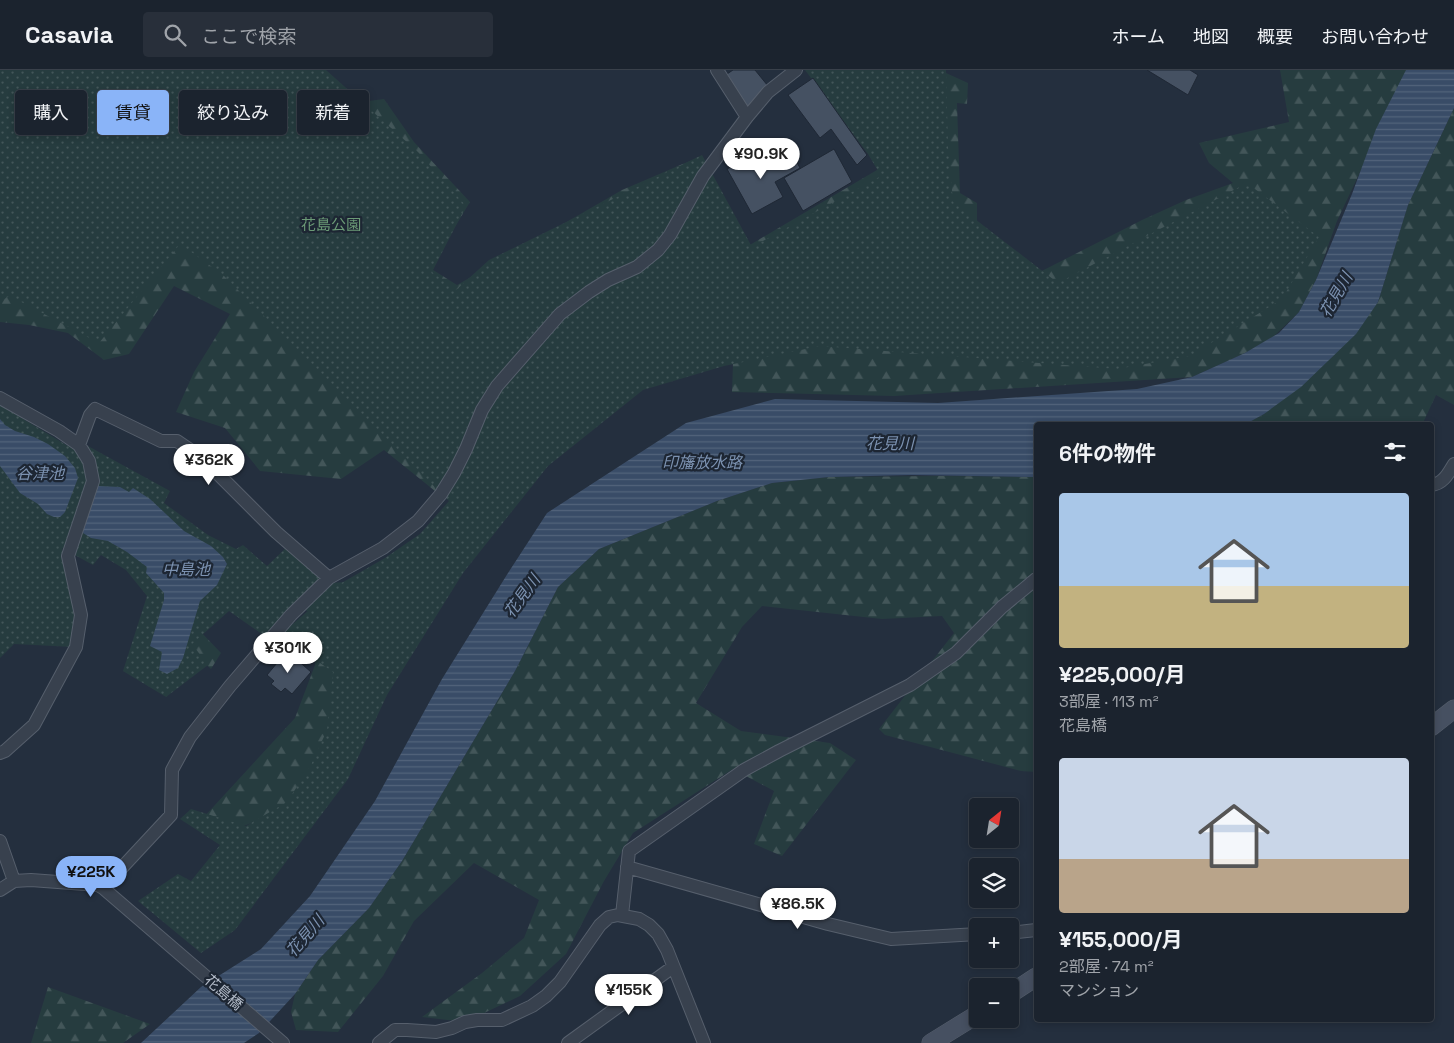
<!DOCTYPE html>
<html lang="ja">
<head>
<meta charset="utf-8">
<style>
  :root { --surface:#1b232e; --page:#282f3a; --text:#f1f3f6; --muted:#a0a4aa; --line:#39404a; --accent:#8ab4f8 }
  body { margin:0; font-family:"Space Grotesk","Noto Sans JP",sans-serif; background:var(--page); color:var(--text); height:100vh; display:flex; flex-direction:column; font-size:19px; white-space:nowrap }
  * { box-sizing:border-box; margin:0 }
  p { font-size:16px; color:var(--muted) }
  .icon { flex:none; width:28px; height:28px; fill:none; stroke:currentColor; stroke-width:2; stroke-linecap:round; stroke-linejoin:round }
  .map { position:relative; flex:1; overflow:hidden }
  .details { position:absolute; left:1034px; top:352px; width:400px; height:600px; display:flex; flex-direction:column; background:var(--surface); border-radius:5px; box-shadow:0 2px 8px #0003,0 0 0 1px var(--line) }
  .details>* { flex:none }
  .top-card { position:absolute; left:15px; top:20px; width:475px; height:45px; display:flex; gap:10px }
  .needle { width:32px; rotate:30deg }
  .fabs { position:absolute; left:969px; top:728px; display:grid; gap:10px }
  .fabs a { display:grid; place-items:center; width:50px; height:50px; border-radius:5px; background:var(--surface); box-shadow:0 2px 8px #0003,0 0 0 1px var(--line); font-size:25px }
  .price { position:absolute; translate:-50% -42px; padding:0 11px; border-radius:18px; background:#fff; color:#222; font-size:16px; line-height:32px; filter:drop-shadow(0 1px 2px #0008) }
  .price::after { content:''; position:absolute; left:50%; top:30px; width:15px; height:11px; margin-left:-8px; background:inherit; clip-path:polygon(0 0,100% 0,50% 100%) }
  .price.active { background:var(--accent); color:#111 }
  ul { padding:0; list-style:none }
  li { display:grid; align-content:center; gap:10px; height:265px; padding:0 25px }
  li span { display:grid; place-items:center; height:155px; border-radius:5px; color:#555 }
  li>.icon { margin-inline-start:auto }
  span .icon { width:90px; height:90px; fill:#fffc; stroke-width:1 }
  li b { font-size:21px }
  h2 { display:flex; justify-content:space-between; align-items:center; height:60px; padding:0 25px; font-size:21px }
  .chip { padding:0 18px; border-radius:5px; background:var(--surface); box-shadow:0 2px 8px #0003,0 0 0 1px var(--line); font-size:18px; line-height:45px }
  .chip.active { background:var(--accent); color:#111 }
  header { display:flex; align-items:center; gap:30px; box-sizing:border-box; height:70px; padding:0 25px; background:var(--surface); border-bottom:1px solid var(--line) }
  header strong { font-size:24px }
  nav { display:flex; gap:28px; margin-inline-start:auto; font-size:18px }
  .search { width:350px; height:45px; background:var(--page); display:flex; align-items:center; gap:12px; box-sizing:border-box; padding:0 18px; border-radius:5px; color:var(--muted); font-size:19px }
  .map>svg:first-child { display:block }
  .forest { fill:url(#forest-firs) }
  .park { fill:url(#park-dots) }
  .water { fill:url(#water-rules) }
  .building { fill:#455162; stroke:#1f2835 }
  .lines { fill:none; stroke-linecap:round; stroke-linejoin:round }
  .street-casing { stroke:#565f6c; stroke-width:14 }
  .secondary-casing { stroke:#565f6c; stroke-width:19 }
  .street { stroke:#38414e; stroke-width:12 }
  .secondary { stroke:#465061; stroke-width:18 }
  .labels { text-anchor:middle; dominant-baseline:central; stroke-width:4.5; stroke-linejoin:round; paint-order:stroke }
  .park-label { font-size:15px; fill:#6b9a76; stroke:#1d2633 }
  .street-label { font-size:15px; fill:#b4bcc9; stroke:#1d2633 }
  .water-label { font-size:16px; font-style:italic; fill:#7c92b1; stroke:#1d2633 }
</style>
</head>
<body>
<header>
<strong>Casavia</strong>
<div class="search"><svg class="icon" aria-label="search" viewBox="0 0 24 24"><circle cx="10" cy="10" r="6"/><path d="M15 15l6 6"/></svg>ここで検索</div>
<nav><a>ホーム</a><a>地図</a><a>概要</a><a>お問い合わせ</a></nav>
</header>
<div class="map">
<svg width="1454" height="973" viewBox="0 0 1454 973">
  <defs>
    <pattern id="forest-firs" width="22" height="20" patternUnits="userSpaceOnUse" patternTransform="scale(1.25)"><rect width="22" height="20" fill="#263c3f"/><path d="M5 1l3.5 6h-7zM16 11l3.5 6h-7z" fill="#435659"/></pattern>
    <pattern id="park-dots" width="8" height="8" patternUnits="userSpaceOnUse" patternTransform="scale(1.25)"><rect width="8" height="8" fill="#263c3f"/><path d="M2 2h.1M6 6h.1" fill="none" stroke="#435659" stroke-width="1.8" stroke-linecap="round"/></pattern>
    <pattern id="water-rules" width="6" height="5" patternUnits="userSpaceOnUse" patternTransform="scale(1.25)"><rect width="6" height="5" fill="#394c67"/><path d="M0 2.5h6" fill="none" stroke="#53647b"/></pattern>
  </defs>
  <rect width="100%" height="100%" fill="#242f3e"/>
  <!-- forest -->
  <path class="forest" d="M0 0 353 33 384 29 414 72 470 132 430 198 457 215 622 120 699 87 748 176 882 97 938 52 946 3 968 13 967 34 957 33 960 123 977 133V154L1024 210 1142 150 1186 130 1233 113 1209 93 1199 73 1289 52 1280 0H1408L1337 151 1316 210 1299 242 1273 267 1245 283 1192 307 894 326 732 322 733 293 775 241 465 381 435 421 384 380 341 409 260 401 225 358 176 342 194 302 230 244 174 216 129 284 104 290 68 263 29 255 0 252Z
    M1454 38V335L1436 325 1422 355H1244L1264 344 1378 232 1408 135Z
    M941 406 1036 407V702L1021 701 885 665 879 659 954 563 942 546 882 549 762 536 742 557 696 633 741 661 830 673 856 690 782 786 754 774 774 721 733 699 633 763 604 811 566 884 520 926 465 952 422 947 482 903 524 868 539 830 474 793 414 851 383 906 338 962 296 960 291 942 295 924 318 890 369 838 402 791 515 601 558 517 599 479 717 431 772 413 829 407Z
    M288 481 332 513 357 511 389 497 373 568 353 637 297 735 231 761 203 748 295 648 315 595 317 547 274 521 260 553 230 535 200 561 221 583 211 599 186 577 193 533 223 513 240 482 270 498Z
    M48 917 150 954 123 973H31Z"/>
  <!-- park -->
  <path class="park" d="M0 0H326L418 82 466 136 432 202 456 220 489 190 702 85 752 177 881 106 868 84 805 0H946L948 77 953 132 1058 213 1247 113 1319 167 1282 229 1190 286 1117 299 820 276 724 296 643 320 548 396 463 503 387 625 348 709 235 860 201 883 138 831 178 804 191 811 220 775 180 749 191 739 246 756 287 732 311 695 327 660 333 602 280 565 338 515 385 488 420 464 449 431 222 204 180 174 99 273 10 226 0 231Z
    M0 335 68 376H88L170 421 164 433 208 465 236 479 243 475 267 496 288 476 321 507 266 567 229 541 192 574 208 595 166 627 123 601 147 526 126 500 101 485 93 495 62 478 77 545 73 577 14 574 0 588Z"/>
  <!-- water -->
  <path class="water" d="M1406 0H1454V38L1408 135 1378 232 1356 264 1301 317 1264 344 1244 355H1036V407L911 405 829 407 772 413 717 431 599 479 558 517 515 601 402 791 369 838 318 890 295 924 259 963 244 973H141L201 917 261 879 310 826 375 731 442 609 508 503 547 443 686 353 775 329 938 333 1137 319 1192 307 1245 283 1279 263 1299 242 1316 210 1352 124 1376 59Z
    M0 349 5 355 15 361 34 367 48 374 65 386 75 398 78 408 65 442 60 447H54L47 444 38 434 20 423 0 396Z
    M98 416 120 417 129 422 133 418 150 429 184 461 211 476 223 487 227 494 217 515 200 531 183 588 178 598 167 604 159 600 162 582 150 576 164 530V523L146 503 147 497 127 482 108 471 91 468 80 461Z"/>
  <!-- building -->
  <path class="building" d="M733 0H755L768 16 749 41 727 4Z
    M1147 0H1190L1198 5 1188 25Z
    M813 8 867 85 857 95 831 59 820 68 788 25Z
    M834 79 852 112 803 141 784 108Z
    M758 82 767 97 792 83 800 98 775 112 783 127 752 144 727 99Z
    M287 581 311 602 292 624 285 618 281 622 271 614 274 611 267 605Z"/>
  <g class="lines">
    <!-- street casing -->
    <g class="street-casing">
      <path id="street" d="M717 0 747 47
        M0 328 59 361 79 375 89 391 93 411 68 486 81 545 76 577 34 655 5 681 0 683
        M79 375 90 345 95 339 161 371H177L202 388 276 462 329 508
        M1431 415C1443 414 1448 404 1454 394
        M0 771 14 811
        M627 797 828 854 891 869 978 864
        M103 818 171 745 172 700 190 667 230 616 291 545 329 508 383 478 418 451 441 424 454 403 466 379 482 340 497 316 560 244 589 222 608 210 637 197 658 180 670 165 703 106 747 47 768 22 796 0
        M0 820 14 811 31 810 98 815 103 818 283 973
        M622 845 629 781 744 700 779 681 910 615 956 583 1002 537 1036 509
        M1010 863 1036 860
        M379 973 395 960H407L436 962 452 958 465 952 477 950H502L532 936 546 926 560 912 600 855 609 847 618 845 639 849 649 855 658 864 667 880 704 973
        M568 973 673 897"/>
    </g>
    <!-- secondary casing -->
    <g class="secondary-casing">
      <path id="secondary" d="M1431 657 1454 639
        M1010 924 1036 907
        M931 973 978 944"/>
    </g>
    <!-- street -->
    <use href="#street" class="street"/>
    <!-- secondary -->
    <use href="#secondary" class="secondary"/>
  </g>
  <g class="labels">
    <!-- park labels -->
    <g class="park-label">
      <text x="331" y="154">花島公園</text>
    </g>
    <!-- street labels -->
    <g class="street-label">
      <text transform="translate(224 922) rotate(41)">花島橋</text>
    </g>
    <!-- water labels -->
    <g class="water-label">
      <text transform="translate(1336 225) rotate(-60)">花見川</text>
      <text x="890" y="373">花見川</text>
      <text x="702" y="392">印旛放水路</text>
      <text x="40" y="403">谷津池</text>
      <text x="186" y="499">中島池</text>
      <text transform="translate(522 526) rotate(-54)">花見川</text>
      <text transform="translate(305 866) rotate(-49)">花見川</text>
    </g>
  </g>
</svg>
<div class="fabs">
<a><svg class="needle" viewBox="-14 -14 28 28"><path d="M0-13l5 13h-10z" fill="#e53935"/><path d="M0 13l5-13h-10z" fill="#a0a4aa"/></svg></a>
<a><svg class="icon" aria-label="layers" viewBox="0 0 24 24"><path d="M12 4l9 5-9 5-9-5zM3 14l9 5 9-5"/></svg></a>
<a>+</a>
<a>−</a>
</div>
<b class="price" style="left:761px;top:110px">¥90.9K</b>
<b class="price" style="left:209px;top:416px">¥362K</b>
<b class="price" style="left:288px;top:604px">¥301K</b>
<b class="price active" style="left:91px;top:828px">¥225K</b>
<b class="price" style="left:798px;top:860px">¥86.5K</b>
<b class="price" style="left:629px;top:946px">¥155K</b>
<div class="top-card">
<a class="chip">購入</a>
<a class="chip active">賃貸</a>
<a class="chip">絞り込み</a>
<a class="chip">新着</a>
</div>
<section class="details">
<h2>6件の物件<svg class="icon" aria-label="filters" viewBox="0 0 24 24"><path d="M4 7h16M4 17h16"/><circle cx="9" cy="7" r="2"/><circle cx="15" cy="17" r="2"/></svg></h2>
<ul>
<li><span style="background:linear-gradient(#a9c7e8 60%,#c2b280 0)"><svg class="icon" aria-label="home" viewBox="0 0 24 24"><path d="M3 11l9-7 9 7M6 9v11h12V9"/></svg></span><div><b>¥225,000/月</b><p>3部屋 · 113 m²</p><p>花島橋</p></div></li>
<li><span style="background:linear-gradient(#c9d6e8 65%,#b9a48a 0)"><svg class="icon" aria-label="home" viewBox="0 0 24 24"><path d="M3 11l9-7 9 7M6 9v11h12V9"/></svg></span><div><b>¥155,000/月</b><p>2部屋 · 74 m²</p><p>マンション</p></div></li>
</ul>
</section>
</div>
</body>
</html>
